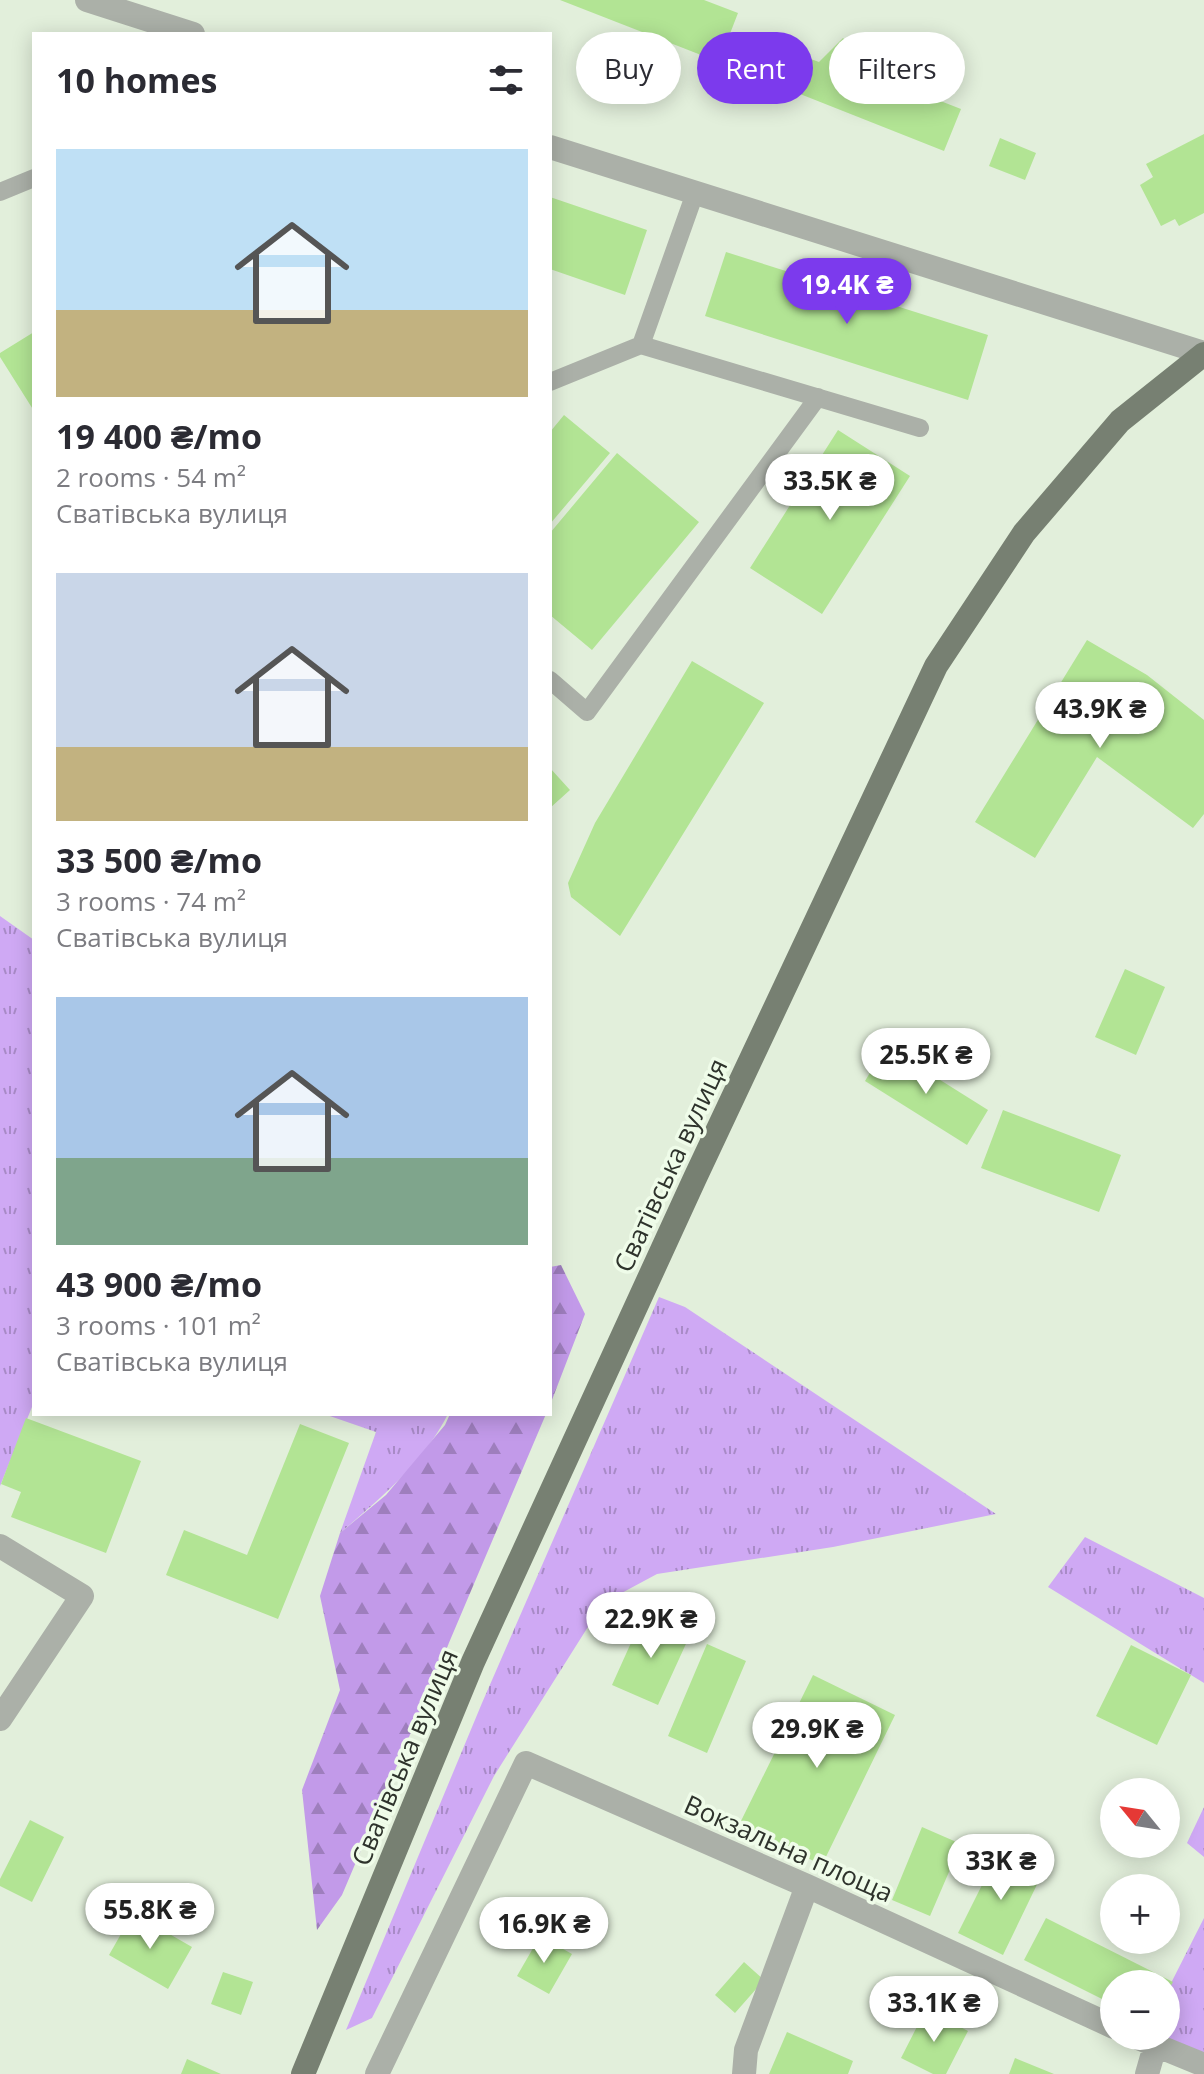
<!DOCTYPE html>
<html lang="en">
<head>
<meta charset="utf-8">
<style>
  :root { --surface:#fff; --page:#f7f7f7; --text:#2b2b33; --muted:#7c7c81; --accent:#7c3aed }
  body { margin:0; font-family:"Open Sans",sans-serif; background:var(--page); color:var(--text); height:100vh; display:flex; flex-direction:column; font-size:30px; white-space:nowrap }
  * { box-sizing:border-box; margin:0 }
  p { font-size:26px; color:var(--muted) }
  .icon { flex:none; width:44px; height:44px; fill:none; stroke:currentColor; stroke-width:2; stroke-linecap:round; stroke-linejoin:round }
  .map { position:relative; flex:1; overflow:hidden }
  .side { position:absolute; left:32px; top:32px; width:520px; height:1384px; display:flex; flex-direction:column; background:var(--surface); border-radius:0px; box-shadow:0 4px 20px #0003 }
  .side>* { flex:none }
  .guide { position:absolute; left:576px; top:32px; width:508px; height:72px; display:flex; gap:16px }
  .needle { width:52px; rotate:300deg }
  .controls { position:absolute; left:1100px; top:1778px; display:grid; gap:16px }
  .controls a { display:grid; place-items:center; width:80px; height:80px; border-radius:50%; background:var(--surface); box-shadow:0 4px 20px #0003; font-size:40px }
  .price { position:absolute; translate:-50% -68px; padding:0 18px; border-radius:28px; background:#fff; color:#222; font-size:26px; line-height:52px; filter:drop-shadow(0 2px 4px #0008) }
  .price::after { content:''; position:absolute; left:50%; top:48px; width:24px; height:18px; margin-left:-12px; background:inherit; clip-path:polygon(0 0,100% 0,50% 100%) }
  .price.selected { background:var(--accent); color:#fff }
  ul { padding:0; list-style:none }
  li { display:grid; align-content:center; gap:16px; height:424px; padding:0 24px }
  li span { display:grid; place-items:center; height:248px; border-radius:0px; color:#555 }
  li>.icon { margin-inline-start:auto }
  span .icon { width:144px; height:144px; fill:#fffc; stroke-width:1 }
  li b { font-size:34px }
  h2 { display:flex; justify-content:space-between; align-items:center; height:96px; padding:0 24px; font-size:34px }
  .tag { padding:0 28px; border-radius:36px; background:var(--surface); box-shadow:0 4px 20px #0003; font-size:28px; line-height:72px }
  .tag.selected { background:var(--accent); color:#fff }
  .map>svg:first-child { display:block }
  .grass { fill:url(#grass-tufts) }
  .forest { fill:url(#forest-firs) }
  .building { fill:#b2e494 }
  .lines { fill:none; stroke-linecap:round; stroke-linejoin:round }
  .lane { stroke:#abb0a8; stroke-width:18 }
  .street { stroke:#abb0a8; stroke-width:24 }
  .primary { stroke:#778072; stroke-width:24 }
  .labels { text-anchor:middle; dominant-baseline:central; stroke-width:7; stroke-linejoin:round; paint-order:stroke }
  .street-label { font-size:26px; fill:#2e332c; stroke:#effce9 }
</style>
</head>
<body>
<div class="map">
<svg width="1204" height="2074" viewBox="0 0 1204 2074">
  <defs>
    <pattern id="grass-tufts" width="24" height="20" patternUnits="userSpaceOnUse" patternTransform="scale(2)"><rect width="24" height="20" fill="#cfa9f4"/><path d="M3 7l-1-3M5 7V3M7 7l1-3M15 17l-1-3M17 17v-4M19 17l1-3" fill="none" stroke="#a88ac6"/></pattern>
    <pattern id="forest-firs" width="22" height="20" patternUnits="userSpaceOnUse" patternTransform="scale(2)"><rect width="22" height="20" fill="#c29ae9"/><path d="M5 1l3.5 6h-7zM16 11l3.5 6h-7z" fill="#9e7ebd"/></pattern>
  </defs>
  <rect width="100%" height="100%" fill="#e2efdb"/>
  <!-- grass -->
  <path class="grass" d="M0 916 34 940V1402L0 1486Z
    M659 1297 685 1307 996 1514 833 1547 657 1574 603 1603 494 1776 372 2018 346 2030 482 1703Z
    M324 1414H448C424 1462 380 1499 340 1533L376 1432Z
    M1085 1537 1204 1598V1683L1048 1587Z
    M1204 1807V1857L1187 1843Z
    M1204 1918V2065L1144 2036H1166V1993Z"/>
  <!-- forest -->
  <path class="forest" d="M561 1265 585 1314 550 1405V1267Z
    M450 1414H546L342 1895 317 1930 302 1790 340 1690 320 1596 340 1533 386 1495 445 1425Z"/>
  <!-- building -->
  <path class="building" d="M560 0H704L738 13 719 62Z
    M843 38 884 79 961 109 944 151 795 92 808 58 819 62Z
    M1204 134V213L1179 226 1175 219 1161 226 1140 185 1153 177 1146 164Z
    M1000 138 1036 153 1025 180 989 166Z
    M550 197 647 230 625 295 550 269Z
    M726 252 988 335 968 400 705 316Z
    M34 332V411L0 357V353Z
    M564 415 610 453 550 524V432Z
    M838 430 910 476 822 614 750 568Z
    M617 453 699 522 592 650 550 615V533Z
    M1087 640 1147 675 1204 720V814L1193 828 1097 757 1035 858 975 822Z
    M692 661 764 703 620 936 571 897 568 883 595 823Z
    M550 768 570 790 550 808Z
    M1125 969 1165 987 1136 1055 1095 1037Z
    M886 1046 988 1110 967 1145 865 1081Z
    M1003 1110 1121 1155 1099 1212 981 1168Z
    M26 1418 141 1461 106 1553 11 1517 21 1492 1 1484Z
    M300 1424 349 1443 278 1619 166 1575 184 1530 247 1555Z
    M644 1614 690 1635 658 1705 612 1685Z
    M707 1644 746 1661 707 1753 668 1736Z
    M1131 1645 1191 1675 1157 1745 1096 1716Z
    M813 1675 895 1715 822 1865 739 1825Z
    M30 1820 64 1837 32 1902 0 1886V1879Z
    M922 1827 961 1844 930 1916 892 1900Z
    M1000 1849 1044 1870 1003 1955 958 1933Z
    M133 1913 192 1947 168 1989 109 1955Z
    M1046 1918 1173 1982 1166 1995V1984H1114V2005L1024 1960Z
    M540 1936 572 1954 549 1994 517 1976Z
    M744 1962 764 1980 735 2013 715 1995Z
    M223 1972 253 1982 241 2015 211 2004Z
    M926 2009 968 2031 946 2074H933L901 2058Z
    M787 2032 853 2061 848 2074H769Z
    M1015 2058 1054 2074H1009Z
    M187 2059 221 2074H181Z"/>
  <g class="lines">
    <!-- lane -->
    <path class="lane" d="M0 192 34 178
      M695 193 641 345 920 428
      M550 382 641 345
      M550 680 587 712 818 397"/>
    <!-- street -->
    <path class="street" d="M87 0 193 34
      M550 147 1204 353
      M0 1546 82 1596 0 1719
      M1133 2036 1204 2065
      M377 2074 526 1763 807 1886 1114 2027
      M744 2074 746 2050 807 1886
      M1147 2074 1155 2046"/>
    <!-- primary -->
    <path class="primary" d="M303 2074 473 1662 695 1178 936 666 1024 533 1120 421 1204 354"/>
  </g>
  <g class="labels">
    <!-- street labels -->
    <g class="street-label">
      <text transform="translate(670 1165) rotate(-65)">Сватівська вулиця</text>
      <text transform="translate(404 1757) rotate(-67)">Сватівська вулиця</text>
      <text transform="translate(789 1848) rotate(24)">Вокзальна площа</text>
    </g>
  </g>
</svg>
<div class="controls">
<a><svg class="needle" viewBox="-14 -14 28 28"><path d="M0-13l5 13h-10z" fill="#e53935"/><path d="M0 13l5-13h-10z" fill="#7c7c81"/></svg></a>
<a>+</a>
<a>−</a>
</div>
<b class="price selected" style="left:847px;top:326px">19.4K ₴</b>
<b class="price" style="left:830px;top:522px">33.5K ₴</b>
<b class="price" style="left:1100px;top:750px">43.9K ₴</b>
<b class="price" style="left:926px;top:1096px">25.5K ₴</b>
<b class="price" style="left:651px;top:1660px">22.9K ₴</b>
<b class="price" style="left:817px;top:1770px">29.9K ₴</b>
<b class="price" style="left:1001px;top:1902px">33K ₴</b>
<b class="price" style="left:150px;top:1951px">55.8K ₴</b>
<b class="price" style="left:544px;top:1965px">16.9K ₴</b>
<b class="price" style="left:934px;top:2044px">33.1K ₴</b>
<div class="guide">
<a class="tag">Buy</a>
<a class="tag selected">Rent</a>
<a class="tag">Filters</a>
</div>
<section class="side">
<h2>10 homes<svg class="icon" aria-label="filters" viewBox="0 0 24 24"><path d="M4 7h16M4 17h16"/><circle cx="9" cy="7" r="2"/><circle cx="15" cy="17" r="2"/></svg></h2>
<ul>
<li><span style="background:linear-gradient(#bfe0f5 65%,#c2b280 0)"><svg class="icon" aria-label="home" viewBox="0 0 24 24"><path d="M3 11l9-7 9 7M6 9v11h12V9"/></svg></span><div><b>19 400 ₴/mo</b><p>2 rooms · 54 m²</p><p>Сватівська вулиця</p></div></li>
<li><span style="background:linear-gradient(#c9d6e8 70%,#c2b280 0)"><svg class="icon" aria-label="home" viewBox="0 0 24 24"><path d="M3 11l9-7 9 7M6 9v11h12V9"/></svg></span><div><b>33 500 ₴/mo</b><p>3 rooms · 74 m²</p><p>Сватівська вулиця</p></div></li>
<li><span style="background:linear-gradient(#a9c7e8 65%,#7fa58c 0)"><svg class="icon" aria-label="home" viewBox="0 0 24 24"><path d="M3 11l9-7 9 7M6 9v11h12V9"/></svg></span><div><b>43 900 ₴/mo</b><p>3 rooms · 101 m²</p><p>Сватівська вулиця</p></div></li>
</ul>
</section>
</div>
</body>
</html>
